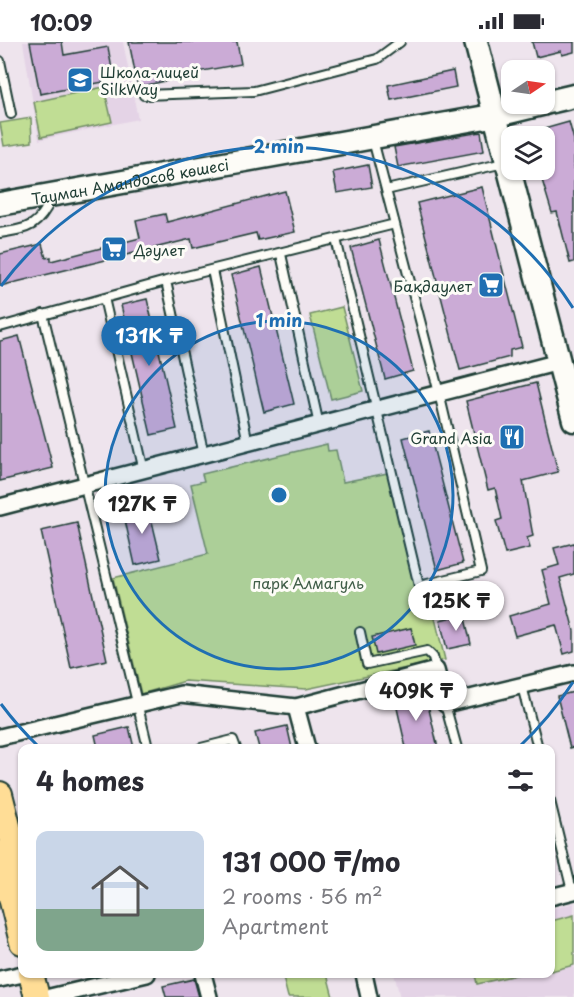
<!DOCTYPE html>
<html lang="en">
<head>
<meta charset="utf-8">
<style>
  :root { --surface:#fff; --page:#f7f7f7; --text:#2b2b33; --muted:#7c7c81; --line:#e1e1e2; --accent:#1f6fb2 }
  body { margin:0; font-family:"Playpen Sans",sans-serif; background:var(--page); color:var(--text); height:100vh; display:flex; flex-direction:column; font-size:22px; white-space:nowrap }
  * { box-sizing:border-box; margin:0 }
  p { font-size:20px; color:var(--muted) }
  .icon { flex:none; width:33px; height:33px; fill:none; stroke:currentColor; stroke-width:2; stroke-linecap:round; stroke-linejoin:round }
  .map { position:relative; flex:1; overflow:hidden }
  .drawer { position:absolute; left:18px; top:702px; width:537px; height:234px; display:flex; flex-direction:column; background:var(--surface); border-radius:12px; box-shadow:0 2px 4px #0004 }
  .drawer>* { flex:none }
  .needle { width:39px; rotate:77deg }
  .tools { position:absolute; left:501px; top:18px; display:grid; gap:12px }
  .tools a { display:grid; place-items:center; width:54px; height:54px; border-radius:12px; background:var(--surface); box-shadow:0 2px 4px #0004; font-size:30px }
  .price { position:absolute; translate:-50% -51px; padding:0 14px; border-radius:21px; background:#fff; color:#222; font-size:20px; line-height:39px; filter:drop-shadow(0 2px 3px #0008) }
  .price::after { content:''; position:absolute; left:50%; top:36px; width:18px; height:14px; margin-left:-9px; background:inherit; clip-path:polygon(0 0,100% 0,50% 100%) }
  .price.current { background:var(--accent); color:#fff }
  ul { padding:0; list-style:none }
  li { display:flex; align-items:center; gap:18px; height:150px; padding:0 18px }
  li+li { border-top:2px solid var(--line) }
  li span { display:grid; place-items:center; flex:none; width:168px; height:120px; border-radius:12px; color:#555 }
  li>.icon { margin-inline-start:auto }
  span .icon { width:72px; height:72px; fill:#fffc; stroke-width:1 }
  li b { font-size:26px }
  h2 { display:flex; justify-content:space-between; align-items:center; height:72px; padding:0 18px; font-size:26px }
  .status { display:flex; justify-content:space-between; align-items:center; height:42px; padding:0 30px; background:var(--surface); direction:ltr }
  .status svg { height:16px; fill:currentColor }
  .map>svg:first-child { display:block }
  .built { fill:#e4d3e6 }
  .green { fill:#c0dd94; stroke:#708d64; stroke-width:1.5 }
  .building { fill:#cbabd6; stroke:#1f3d34; stroke-width:1.5 }
  .lines { fill:none; stroke-linecap:round; stroke-linejoin:round }
  .lane-casing { stroke:#1f3d34; stroke-width:12 }
  .street-casing { stroke:#1f3d34; stroke-width:20 }
  .secondary-casing { stroke:#1f3d34; stroke-width:27 }
  .primary-casing { stroke:#1f3d34; stroke-width:28 }
  .lane { stroke:#fdfcf7; stroke-width:8 }
  .street { stroke:#fdfcf7; stroke-width:15 }
  .secondary { stroke:#fdfcf7; stroke-width:22 }
  .primary { stroke:#ffdd96; stroke-width:24 }
  .ring { fill:none; stroke:#1f6fb2; stroke-width:3 }
  .labels { text-anchor:middle; dominant-baseline:central; stroke-width:6; stroke-linejoin:round; paint-order:stroke }
  .poi-label { font-size:15px; fill:#1f3d34; stroke:#fdfcf7; text-anchor:start }
  .street-label { font-size:15px; fill:#1f3d34; stroke:#fdfcf7 }
  .park-label { font-size:15px; fill:#3f5d47; stroke:#fdfcf7 }
  .centre { fill:#1f6fb2; stroke:#fdfcf7; stroke-width:3 }
  .ring-label { font-size:18px; text-anchor:middle; font-weight:bold; fill:#1f6fb2; stroke:#fdfcf7; stroke-width:6; stroke-linejoin:round; paint-order:stroke }
</style>
</head>
<body>
<div class="status"><b>10:09</b><svg viewBox="0 0 49 12"><path d="M0 12V9h3v3zM5 12V6h3v6zM10 12V3h3v9zM15 12V0h3v12zM26 1h20v11H26zM47 4h2v5h-2z"/></svg></div>
<div class="map">
<svg width="574" height="955" viewBox="0 0 574 955">
  <rect width="100%" height="100%" fill="#eee4ed"/>
  <filter id="ink" filterUnits="userSpaceOnUse"><feTurbulence type="fractalNoise" baseFrequency=".0167" numOctaves="2"/><feDisplacementMap in="SourceGraphic" scale="12" xChannelSelector="R" yChannelSelector="G"/><feConvolveMatrix kernelMatrix="1 2 1 2 8 2 1 2 1" color-interpolation-filters="sRGB"/></filter>
  <g filter="url(#ink)">
    <!-- built -->
    <path class="built" d="M23 0H123L138 77 39 98Z
      M574 861V955H400L394 932H550L551 867Z"/>
    <!-- green -->
    <path class="green" d="M104 45 112 80 41 95 34 60Z
      M31 76 32 100 4 104 0 81Z
      M342 265 363 349 331 357 310 273Z
      M327 402 328 409 336 408 343 440 388 431 423 573 434 572 445 618 306 647 185 639 141 652 113 536 208 512 191 442 204 439 202 432Z
      M574 873V923L551 929V879Z
      M282 932H327L333 955H288Z
      M475 932H520L477 942Z"/>
    <!-- building -->
    <path class="building" d="M30 0H62L64 13 108 5 114 38 40 52Z
      M129 0H237L241 22 169 35 170 38 138 45Z
      M532 0H574V10L562 13 561 9 536 15Z
      M453 29 456 45 391 58 388 43Z
      M569 80 574 98V220L570 221 557 170 552 171 539 128H544V87Z
      M481 90 484 109 398 125 394 105Z
      M368 123 372 145 337 151 333 130Z
      M482 145 522 305 510 308V315L460 328 417 161Z
      M285 149 295 190 258 198 256 191 193 206 191 197 0 244V212L42 202 46 216 51 215V219L140 196 136 178 165 172 167 180Z
      M379 198 413 329 385 337 351 206Z
      M261 225 294 362 264 370 231 233Z
      M147 257 177 387 151 393 121 263Z
      M19 294 53 426 0 439V299Z
      M536 341 558 430 523 439 533 494 527 496 530 506 505 512 496 479 502 477 495 446 488 448 466 359Z
      M429 389 463 521 437 528 403 396Z
      M148 463 161 517 135 523 123 469Z
      M77 481 107 618 71 626 41 489Z
      M574 501V532L560 536 574 589V609L564 612 556 583 515 594 509 574 551 562 542 528 559 523 554 506Z
      M464 572 471 602 447 607 440 578Z
      M411 586 415 603 376 612 372 595Z
      M425 650 438 706H406L395 657Z
      M574 650V705L570 706 557 654Z
      M287 684 292 706H259L255 691Z
      M129 685 134 706H98L95 693Z
      M194 937 199 955H166L163 944Z"/>
    <g class="lines">
      <!-- lane casing -->
      <g class="lane-casing">
        <path id="lane" d="M0 19 11 72
          M144 53 254 49 377 17 400 0
          M386 148 504 121
          M0 191C30 186 38 185 52 156
          M336 197 419 544 481 529 439 351 373 98
          M281 212 319 383
          M212 228 248 401
          M166 239 204 413
          M104 256 144 429
          M43 272 148 706
          M0 285 166 239 395 182
          M360 590 367 622 427 609 433 615 436 628
          M522 644 538 706
          M445 662 457 706
          M201 706 233 698 236 706
          M550 759 572 849"/>
      </g>
      <!-- street casing -->
      <g class="street-casing">
        <path id="street" d="M0 465 559 320
          M296 665 307 706
          M0 695 181 652 296 665 436 628 445 662 574 631
          M550 855 574 849
          M203 932 209 955
          M364 932 369 955
          M0 937 23 932
          M50 955 147 932"/>
      </g>
      <!-- secondary casing -->
      <g class="secondary-casing">
        <g id="secondary">
          <path d="M476 0 574 378"/>
          <path d="M544 61 574 54"/>
          <path id="s1" d="M0 162 497 73 542 62"/>
        </g>
      </g>
      <!-- primary casing -->
      <g class="primary-casing">
        <path id="primary" d="M0 752 20 831
          M0 811 22 900
          M31 932 37 955"/>
      </g>
      <!-- lane -->
      <use href="#lane" class="lane"/>
      <!-- street -->
      <use href="#street" class="street"/>
      <!-- secondary -->
      <use href="#secondary" class="secondary"/>
      <!-- primary -->
      <use href="#primary" class="primary"/>
    </g>
  </g>
  <!-- distance rings -->
  <circle cx="279" cy="453" r="174" fill="#1f6fb2" fill-opacity=".12"/>
  <g class="ring">
    <circle cx="279" cy="453" r="174"/>
    <path d="M573 640A348 348 0 0 1 519 705M39 705A348 348 0 0 1 1 662M1 244A348 348 0 0 1 573 266"/>
  </g>
  <!-- icons -->
  <defs>
    <g id="school-square" transform="scale(1.35)"><rect x="-9" y="-9" width="18" height="18" rx="4" fill="#1f6fb2" stroke="#fdfcf7"/><path d="M0-5L7-2L0 1L-7-2ZM-4 1L0 2.5L4 1V4Q0 6-4 4Z" fill="#fff"/></g>
    <g id="supermarket-square" transform="scale(1.35)"><rect x="-9" y="-9" width="18" height="18" rx="4" fill="#1f6fb2" stroke="#fdfcf7"/><path d="M-6-5.5h2.5l.6 2H6L4.5 2H-2.5L-4.4-4H-6ZM-1.5 3.2a1.3 1.3 0 1 0 .1 0ZM3 3.2a1.3 1.3 0 1 0 .1 0Z" fill="#fff"/></g>
    <g id="restaurant-square" transform="scale(1.35)"><rect x="-9" y="-9" width="18" height="18" rx="4" fill="#1f6fb2" stroke="#fdfcf7"/><path d="M-5-6h1v4h1v-4h1v4h1v-4h1v5L-1.5 .5V6h-2V.5L-5-1ZM5-6V6H3V1.5H1.5Q1.5-4 5-6Z" fill="#fff"/></g>
  </defs>
  <g fill-rule="evenodd">
    <use href="#school-square" x="80" y="38"/>
    <use href="#supermarket-square" x="114" y="207"/>
    <use href="#supermarket-square" x="491" y="243"/>
    <use href="#restaurant-square" x="512" y="395"/>
  </g>
  <g class="labels">
    <!-- poi labels -->
    <g class="poi-label">
      <text x="100" y="29">Школа-лицей<tspan x="100" dy="17">SilkWay</tspan></text>
      <text x="134" y="207">Дәулет</text>
      <text x="472" y="243" text-anchor="end">Бақдаулет</text>
      <text x="492" y="395" text-anchor="end">Grand Asia</text>
    </g>
    <!-- street labels -->
    <g class="street-label">
      <text stroke="none"><textPath href="#s1" startOffset="132">Тауман Амандосов көшесі</textPath></text>
    </g>
    <!-- park labels -->
    <g class="park-label">
      <text x="308" y="540">парк Алмагуль</text>
    </g>
  </g>
  <circle cx="279" cy="453" r="9" class="centre"/>
  <g class="ring-label">
    <text x="279" y="111">2 min</text>
    <text x="279" y="285">1 min</text>
  </g>
</svg>
<div class="tools">
<a><svg class="needle" viewBox="-14 -14 28 28"><path d="M0-13l5 13h-10z" fill="#e53935"/><path d="M0 13l5-13h-10z" fill="#7c7c81"/></svg></a>
<a><svg class="icon" aria-label="layers" viewBox="0 0 24 24"><path d="M12 4l9 5-9 5-9-5zM3 14l9 5 9-5"/></svg></a>
</div>
<b class="price current" style="left:149px;top:325px">131K ₸</b>
<b class="price" style="left:142px;top:493px">127K ₸</b>
<b class="price" style="left:456px;top:590px">125K ₸</b>
<b class="price" style="left:416px;top:680px">409K ₸</b>
<section class="drawer">
<h2>4 homes<svg class="icon" aria-label="filters" viewBox="0 0 24 24"><path d="M4 7h16M4 17h16"/><circle cx="9" cy="7" r="2"/><circle cx="15" cy="17" r="2"/></svg></h2>
<ul>
<li><span style="background:linear-gradient(#c9d6e8 65%,#7fa58c 0)"><svg class="icon" aria-label="home" viewBox="0 0 24 24"><path d="M3 11l9-7 9 7M6 9v11h12V9"/></svg></span><div><b>131 000 ₸/mo</b><p>2 rooms · 56 m²</p><p>Apartment</p></div></li>
</ul>
</section>
</div>
</body>
</html>
